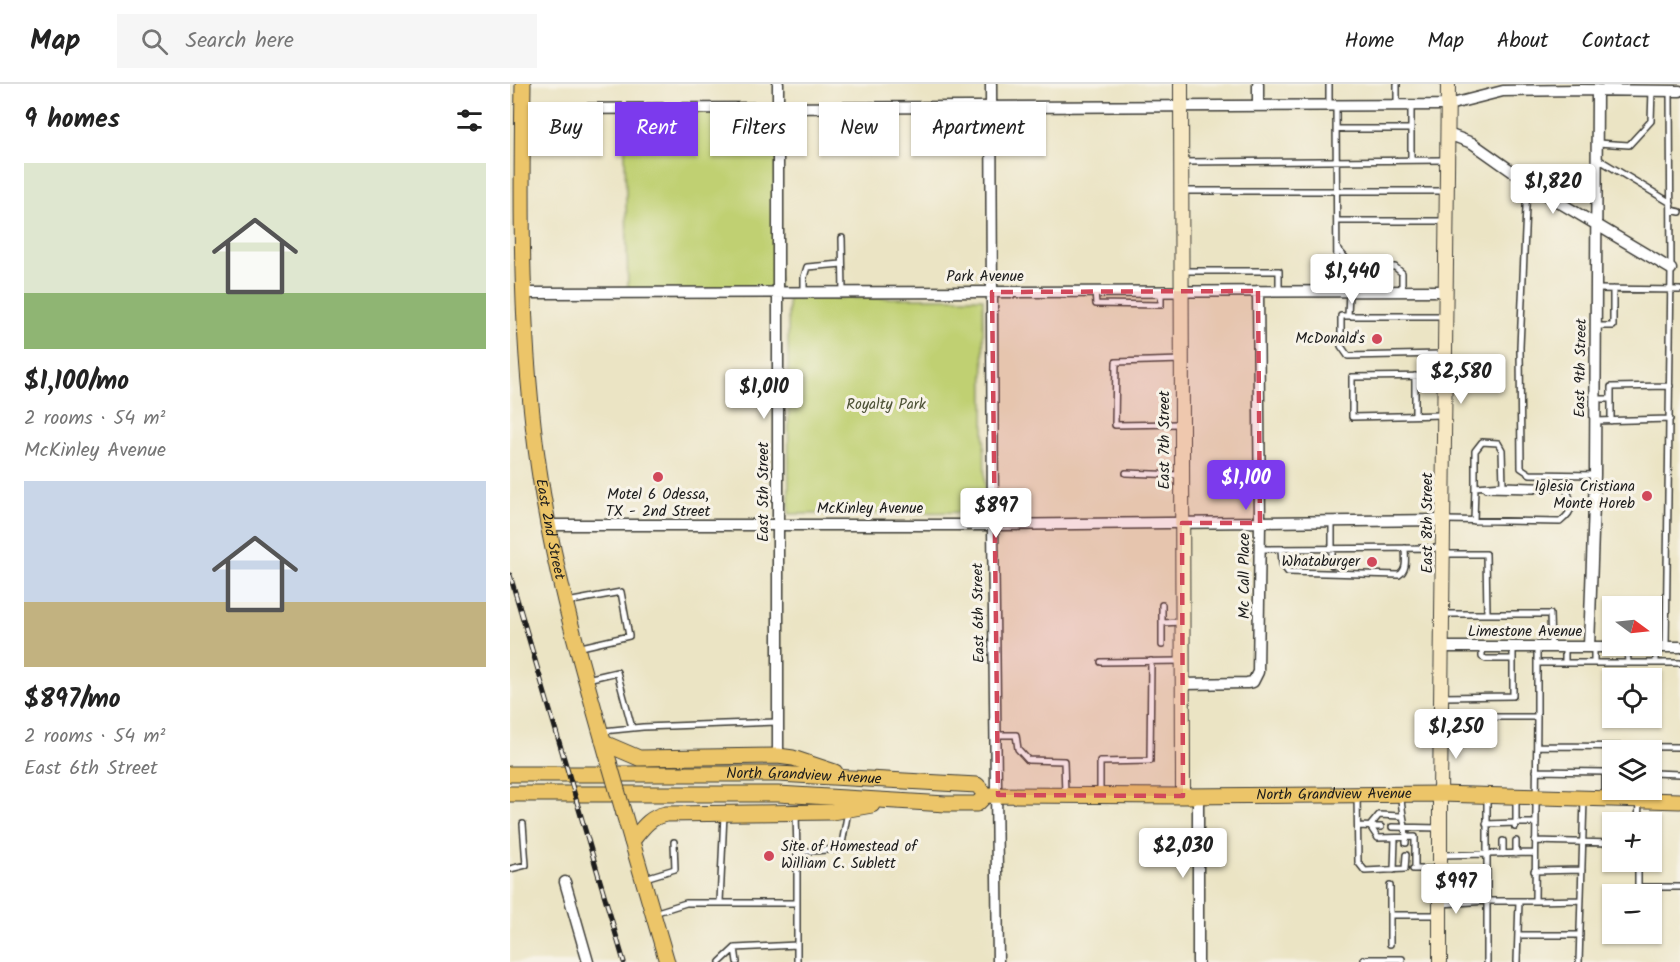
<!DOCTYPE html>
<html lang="en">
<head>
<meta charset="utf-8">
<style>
  :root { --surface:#fff; --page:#f6f6f6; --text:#222; --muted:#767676; --line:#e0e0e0; --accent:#7c3aed }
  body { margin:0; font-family:Kalam,sans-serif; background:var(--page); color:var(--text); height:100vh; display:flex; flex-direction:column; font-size:22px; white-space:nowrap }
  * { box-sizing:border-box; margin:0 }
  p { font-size:20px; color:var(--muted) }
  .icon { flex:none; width:33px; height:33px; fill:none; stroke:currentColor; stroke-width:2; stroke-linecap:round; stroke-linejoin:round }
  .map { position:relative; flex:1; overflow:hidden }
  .drawer { display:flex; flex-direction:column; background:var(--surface); width:510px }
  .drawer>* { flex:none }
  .top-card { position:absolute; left:18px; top:18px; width:570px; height:54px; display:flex; gap:12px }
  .needle { width:39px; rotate:105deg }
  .buttons { position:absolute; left:1092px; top:512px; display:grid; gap:12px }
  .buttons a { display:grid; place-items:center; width:60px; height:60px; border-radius:0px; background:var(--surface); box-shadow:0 2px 4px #0004; font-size:30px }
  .price { position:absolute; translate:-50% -51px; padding:0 14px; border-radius:6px; background:#fff; color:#222; font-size:20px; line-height:39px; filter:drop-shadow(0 2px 3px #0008) }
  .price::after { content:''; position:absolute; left:50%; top:36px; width:18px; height:14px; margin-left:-9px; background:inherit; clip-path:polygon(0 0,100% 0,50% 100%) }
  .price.current { background:var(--accent); color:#fff }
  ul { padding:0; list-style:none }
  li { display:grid; align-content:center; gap:12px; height:318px; padding:0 24px }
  li span { display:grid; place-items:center; height:186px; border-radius:0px; color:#555 }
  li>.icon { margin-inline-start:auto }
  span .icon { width:108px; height:108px; fill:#fffc; stroke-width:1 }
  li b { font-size:26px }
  h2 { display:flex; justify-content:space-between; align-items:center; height:72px; padding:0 24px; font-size:26px }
  .tag { padding:0 21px; border-radius:0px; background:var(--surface); box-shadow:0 2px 4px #0004; font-size:21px; line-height:54px }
  .tag.current { background:var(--accent); color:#fff }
  header { display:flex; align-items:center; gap:36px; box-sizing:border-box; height:84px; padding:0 30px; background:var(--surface); border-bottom:2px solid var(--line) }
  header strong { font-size:28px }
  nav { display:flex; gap:33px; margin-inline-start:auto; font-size:21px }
  .search { width:420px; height:54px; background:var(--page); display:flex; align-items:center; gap:15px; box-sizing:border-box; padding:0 21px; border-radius:0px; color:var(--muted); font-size:22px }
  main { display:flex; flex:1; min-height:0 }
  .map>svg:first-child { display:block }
  .green { fill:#c0d072; stroke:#6e7647; stroke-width:1.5 }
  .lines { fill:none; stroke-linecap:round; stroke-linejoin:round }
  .lane-casing { stroke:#3b3a35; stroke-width:8 }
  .street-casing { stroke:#3b3a35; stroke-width:13 }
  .secondary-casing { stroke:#3b3a35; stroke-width:16 }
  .primary-casing { stroke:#3b3a35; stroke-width:17 }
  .lane { stroke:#fff; stroke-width:5 }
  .street { stroke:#fff; stroke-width:10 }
  .secondary { stroke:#f7e8c3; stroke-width:14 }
  .primary { stroke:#ecc569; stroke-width:15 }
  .rail-casing { stroke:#1c1c1c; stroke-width:5 }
  .rail { stroke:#f7f3e8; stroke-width:3; stroke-dasharray:9; stroke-linecap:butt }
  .primary-bridge-casing { stroke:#3b3a35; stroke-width:17; stroke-linecap:butt }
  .primary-bridge { stroke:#ecc569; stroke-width:15 }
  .marked { fill:#d1495b; fill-opacity:0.2; stroke:#d1495b; stroke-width:4.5; stroke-dasharray:12 8; stroke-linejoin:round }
  .poi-dot { fill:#d1495b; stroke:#f7f3e8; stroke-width:2 }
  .labels { text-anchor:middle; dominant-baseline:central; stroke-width:6; stroke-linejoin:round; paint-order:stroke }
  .street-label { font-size:15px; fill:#1c1c1c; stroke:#f7f3e8 }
  .poi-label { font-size:15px; fill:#1c1c1c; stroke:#f7f3e8; text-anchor:end }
  .park-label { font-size:15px; fill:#4d5236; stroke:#f7f3e8 }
</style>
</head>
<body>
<header>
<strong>Map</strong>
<div class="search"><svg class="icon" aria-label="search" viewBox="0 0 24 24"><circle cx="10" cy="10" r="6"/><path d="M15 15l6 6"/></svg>Search here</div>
<nav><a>Home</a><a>Map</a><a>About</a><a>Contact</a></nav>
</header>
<main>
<section class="drawer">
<h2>9 homes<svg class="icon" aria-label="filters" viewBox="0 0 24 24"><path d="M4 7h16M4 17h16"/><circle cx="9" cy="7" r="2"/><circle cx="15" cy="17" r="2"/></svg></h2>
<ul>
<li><span style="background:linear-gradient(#dfe7d0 70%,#8fb573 0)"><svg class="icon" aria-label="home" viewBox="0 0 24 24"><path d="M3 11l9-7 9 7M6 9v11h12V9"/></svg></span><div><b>$1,100/mo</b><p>2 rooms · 54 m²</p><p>McKinley Avenue</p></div></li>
<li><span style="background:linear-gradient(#c9d6e8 65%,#c2b280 0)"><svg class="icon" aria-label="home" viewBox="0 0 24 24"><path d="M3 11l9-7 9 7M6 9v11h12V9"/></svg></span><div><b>$897/mo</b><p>2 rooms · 54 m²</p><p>East 6th Street</p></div></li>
</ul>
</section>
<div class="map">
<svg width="1170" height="878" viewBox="0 0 1170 878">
  <rect width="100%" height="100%" fill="#f7f3e8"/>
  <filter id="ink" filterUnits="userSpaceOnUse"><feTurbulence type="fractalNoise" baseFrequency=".0167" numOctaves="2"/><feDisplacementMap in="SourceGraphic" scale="12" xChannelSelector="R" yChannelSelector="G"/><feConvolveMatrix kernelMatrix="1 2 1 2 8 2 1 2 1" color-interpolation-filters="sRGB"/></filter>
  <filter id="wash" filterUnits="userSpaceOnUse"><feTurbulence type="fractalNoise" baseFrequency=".008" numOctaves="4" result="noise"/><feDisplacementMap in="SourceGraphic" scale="24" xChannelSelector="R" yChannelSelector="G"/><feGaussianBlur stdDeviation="1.35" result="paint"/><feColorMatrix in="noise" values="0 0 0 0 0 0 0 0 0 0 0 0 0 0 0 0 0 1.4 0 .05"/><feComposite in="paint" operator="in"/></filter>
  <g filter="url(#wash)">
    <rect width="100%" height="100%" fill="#ebe4c4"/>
    <!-- green -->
    <path class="green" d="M114 24H268V208H118Z
      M278 214H473L475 428 279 430Z"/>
  </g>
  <g filter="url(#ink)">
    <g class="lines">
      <!-- lane casing -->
      <g class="lane-casing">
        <path id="lane" d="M887 0V21
          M819 21V0
          M826 21 827 207
          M901 21V45
          M826 45H901V76
          M1087 59 1119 61 1141 37 1142 6
          M1088 75 1161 119
          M672 78 936 76
          M1017 100 1010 263 1011 384 1020 390 1085 391
          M672 107H936
          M1161 126 1170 128
          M827 137H935
          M332 154 333 208
          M827 164C841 182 843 183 866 184
          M872 183H885L892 189V207
          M673 187H769V207
          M1086 205 1170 206
          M294 208V193L297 183 332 180
          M585 208 586 220 651 221V207
          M838 232 839 207
          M1086 242H1103V205
          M933 270 838 272 831 262V232H934
          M905 292V331
          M1085 315H1101V337
          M1101 315V303L1160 302
          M933 331 842 333V293L934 292
          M1085 337 1160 335
          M670 340 605 341 606 278 672 276
          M616 389 670 391
          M965 403V367L972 358 988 359 992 366 993 401
          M976 405 1024 406 1029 404
          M935 436 1050 438C1065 426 1064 420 1055 403L993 401 965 403 964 437
          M822 438V481
          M750 465 933 464
          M771 465 772 480 778 488 889 491C898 486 895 473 895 464
          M934 470H976L977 529
          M57 518 111 508 119 552 67 564
          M652 521V561
          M934 530H1040L1041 563
          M652 539 671 538
          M1117 563 1118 579
          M1146 563V579
          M1156 563 1161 185 1160 7
          M972 564V573L976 575H1003
          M591 578 672 577
          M1027 579H1055V563
          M1055 579H1170
          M1084 579V563
          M77 595 107 588 122 644
          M933 613 1003 612V563
          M933 633H1027V563
          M93 647 133 643 268 638
          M486 651H506L508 665 518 676 554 677 555 710
          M1027 662 1170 663
          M1026 687 1095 688
          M1142 689 1170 690
          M590 710V678L640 677 641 577
          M847 711 848 778 855 787 895 785 896 771
          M891 712C891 729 897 743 896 759
          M977 712V878
          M1095 714V688H1102
          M286 730 287 768
          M891 732 869 731 860 742 868 754 905 753V785
          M1128 738 1129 719
          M976 740 1006 739V714
          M848 742 871 743
          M882 743 929 744
          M1005 743 1006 739H1026
          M1025 757 1102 759
          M993 770V757
          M1006 770V757
          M931 771 1025 769
          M1128 777V803H1170
          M0 785 16 781 13 740
          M903 785H930
          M884 786 885 754
          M1024 787 1072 786
          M135 794 165 785 164 758
          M1025 817 1071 816
          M210 818 214 730
          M931 820 977 817H1025L1027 633
          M144 829 176 819H287
          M880 831V802
          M1008 851H1070
          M880 860V831H929
          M225 864 227 878
          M210 878 225 864 287 861
          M287 878V768L331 765 338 727
          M854 878V875H892V878
          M1007 878 1009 817
          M1069 878 1074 715"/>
      </g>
      <!-- street casing -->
      <g class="street-casing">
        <path id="street" d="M481 0 483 441 488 878
          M748 0V22
          M12 25 938 21 993 7 1068 6 1170 7
          M938 50 962 59 1030 107 1161 185
          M14 209 936 207
          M38 441H483L934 436
          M933 563H1170
          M1079 563 1085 391 1087 6
          M673 600 737 599 743 598 748 588 750 439 748 207
          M268 672V0
          M688 712V878
          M55 798 78 878"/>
      </g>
      <!-- secondary casing -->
      <g class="secondary-casing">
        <path id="secondary" d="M671 0 673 712
          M930 878V710L938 0"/>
      </g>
      <!-- primary casing -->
      <g class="primary-casing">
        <g id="primary">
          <path id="s1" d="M13 0C11 129 10 258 29 386 43 486 72 582 99 678"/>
          <path d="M94 659 129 674 268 672 283 674 325 688"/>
          <path id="s2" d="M0 690H268L467 701 476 711"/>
          <path id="s3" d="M0 710H268L436 720H467L476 711 673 712 930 710 1170 717"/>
          <path d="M114 730 157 878"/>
          <path d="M122 757C132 745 139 733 156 730L322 728 362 721"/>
        </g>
      </g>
      <!-- lane -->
      <use href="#lane" class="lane"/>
      <!-- street -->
      <use href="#street" class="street"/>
      <!-- secondary -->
      <use href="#secondary" class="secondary"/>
      <!-- primary -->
      <use href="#primary" class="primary"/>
      <!-- rail casing -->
      <g class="rail-casing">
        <path id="rail" d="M0 491 114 878"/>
      </g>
      <!-- rail -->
      <use href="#rail" class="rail"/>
      <!-- primary-bridge casing -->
      <g class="primary-bridge-casing">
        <path id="primary-bridge" d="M99 678 114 730"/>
      </g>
      <!-- primary-bridge -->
      <use href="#primary-bridge" class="primary-bridge"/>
    </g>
  </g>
  <!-- marked area -->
  <path class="marked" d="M748 207 750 439H672L673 712 488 711 482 208Z"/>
  <!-- markers -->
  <g class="poi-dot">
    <circle cx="867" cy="255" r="6"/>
    <circle cx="148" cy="393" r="6"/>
    <circle cx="1137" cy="412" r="6"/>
    <circle cx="862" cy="478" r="6"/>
    <circle cx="259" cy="772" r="6"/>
  </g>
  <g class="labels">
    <!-- street labels -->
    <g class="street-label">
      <text x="475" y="193">Park Avenue</text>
      <text transform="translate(1071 284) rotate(-89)">East 9th Street</text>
      <text transform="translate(655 356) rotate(-90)">East 7th Street</text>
      <text transform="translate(254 408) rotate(-90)">East 5th Street</text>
      <text x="360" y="425">McKinley Avenue</text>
      <text transform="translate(918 439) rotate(-90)">East 8th Street</text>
      <text stroke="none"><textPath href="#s1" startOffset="447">East 2nd Street</textPath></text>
      <text transform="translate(735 492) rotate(-90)">Mc Call Place</text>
      <text transform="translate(469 529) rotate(-91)">East 6th Street</text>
      <text x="1015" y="548">Limestone Avenue</text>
      <text stroke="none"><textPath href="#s2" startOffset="294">North Grandview Avenue</textPath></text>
      <text stroke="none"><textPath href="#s3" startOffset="828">North Grandview Avenue</textPath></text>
    </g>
    <!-- poi labels -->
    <g class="poi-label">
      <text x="855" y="255">McDonald's</text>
      <text x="1125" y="403">Iglesia Cristiana<tspan x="1125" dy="17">Monte Horeb</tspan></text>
      <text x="148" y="411" text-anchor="middle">Motel 6 Odessa,<tspan x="148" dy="17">TX - 2nd Street</tspan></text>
      <text x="850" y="478">Whataburger</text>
      <text x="271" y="763" text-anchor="start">Site of Homestead of<tspan x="271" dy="17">William C. Sublett</tspan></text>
    </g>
    <!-- park labels -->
    <g class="park-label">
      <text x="376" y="321">Royalty Park</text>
    </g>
  </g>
</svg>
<div class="buttons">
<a><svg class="needle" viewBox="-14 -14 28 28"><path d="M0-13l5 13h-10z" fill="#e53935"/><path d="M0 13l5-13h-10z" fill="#767676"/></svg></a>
<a><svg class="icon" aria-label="locate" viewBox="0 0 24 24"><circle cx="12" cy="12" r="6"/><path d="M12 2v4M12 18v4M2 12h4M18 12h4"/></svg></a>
<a><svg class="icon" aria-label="layers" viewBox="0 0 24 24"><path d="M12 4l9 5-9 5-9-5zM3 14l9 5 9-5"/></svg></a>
<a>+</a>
<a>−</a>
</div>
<b class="price" style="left:1043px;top:131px">$1,820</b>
<b class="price" style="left:842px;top:221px">$1,440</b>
<b class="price" style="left:951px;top:321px">$2,580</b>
<b class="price" style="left:254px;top:336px">$1,010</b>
<b class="price current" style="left:736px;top:427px">$1,100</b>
<b class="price" style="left:486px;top:455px">$897</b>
<b class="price" style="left:946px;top:676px">$1,250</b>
<b class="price" style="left:673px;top:795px">$2,030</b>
<b class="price" style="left:946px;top:831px">$997</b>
<div class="top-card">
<a class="tag">Buy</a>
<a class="tag current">Rent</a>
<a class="tag">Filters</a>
<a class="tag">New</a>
<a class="tag">Apartment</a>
</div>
</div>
</main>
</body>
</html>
